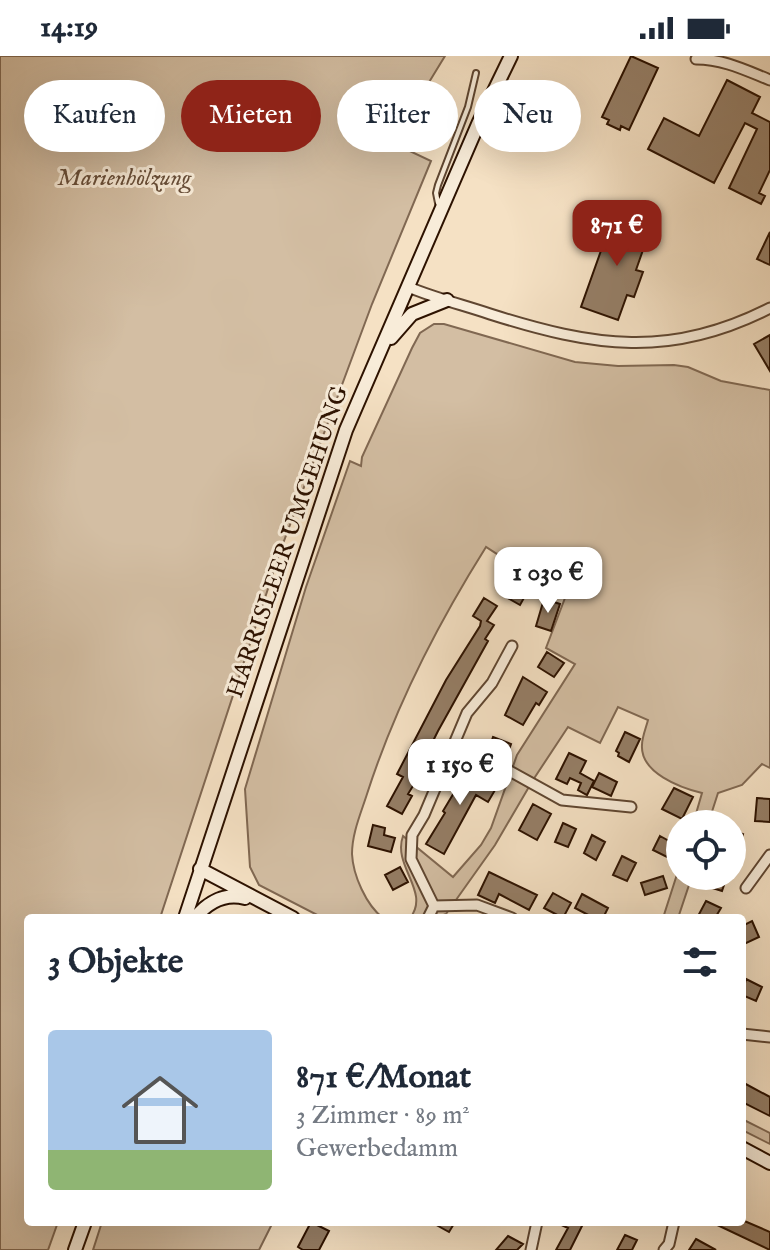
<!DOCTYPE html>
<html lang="de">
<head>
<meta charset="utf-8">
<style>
  :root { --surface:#fff; --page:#f2f2f3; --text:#1f2937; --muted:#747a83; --line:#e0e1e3; --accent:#8f2418 }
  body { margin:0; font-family:"IM FELL English",serif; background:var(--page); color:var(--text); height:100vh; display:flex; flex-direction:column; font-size:30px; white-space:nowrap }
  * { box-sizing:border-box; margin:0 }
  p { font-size:26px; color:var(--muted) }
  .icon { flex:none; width:44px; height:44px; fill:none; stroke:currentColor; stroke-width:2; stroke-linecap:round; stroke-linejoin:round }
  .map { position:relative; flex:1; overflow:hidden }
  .drawer { position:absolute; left:24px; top:858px; width:722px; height:312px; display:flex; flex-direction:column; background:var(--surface); border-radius:8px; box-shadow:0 8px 32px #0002 }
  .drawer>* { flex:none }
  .top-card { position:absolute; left:24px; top:24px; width:722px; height:72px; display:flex; gap:16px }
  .buttons { position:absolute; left:666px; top:754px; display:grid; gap:16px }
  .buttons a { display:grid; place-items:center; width:80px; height:80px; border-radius:50%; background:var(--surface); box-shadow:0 8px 32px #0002; font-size:40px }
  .price { position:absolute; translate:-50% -68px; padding:0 18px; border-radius:16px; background:#fff; color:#222; font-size:26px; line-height:52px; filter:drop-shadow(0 2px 4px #0008) }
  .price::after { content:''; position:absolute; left:50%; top:48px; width:24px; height:18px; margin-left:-12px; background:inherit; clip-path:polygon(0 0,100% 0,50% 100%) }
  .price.active { background:var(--accent); color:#fff }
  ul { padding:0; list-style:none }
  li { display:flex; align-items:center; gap:24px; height:200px; padding:0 24px }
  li+li { border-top:2px solid var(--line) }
  li span { display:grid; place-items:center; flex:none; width:224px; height:160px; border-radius:8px; color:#555 }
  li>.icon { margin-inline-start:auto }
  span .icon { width:96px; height:96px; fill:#fffc; stroke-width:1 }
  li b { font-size:34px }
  h2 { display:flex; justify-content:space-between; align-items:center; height:96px; padding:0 24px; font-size:34px }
  .tag { padding:0 28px; border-radius:36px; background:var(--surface); box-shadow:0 8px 32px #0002; font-size:28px; line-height:72px }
  .tag.active { background:var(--accent); color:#fff }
  .status { display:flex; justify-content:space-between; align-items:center; height:56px; padding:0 40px; background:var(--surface); direction:ltr }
  .status svg { height:22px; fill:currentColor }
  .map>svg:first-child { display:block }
  .green { fill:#d3bea3; stroke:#806852; stroke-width:2 }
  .building { fill:#957e66; stroke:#2d1200; stroke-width:2 }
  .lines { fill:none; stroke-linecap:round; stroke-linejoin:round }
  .lane-casing { stroke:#5f4631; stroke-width:8 }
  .street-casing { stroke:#5f4631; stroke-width:13 }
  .secondary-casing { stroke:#2d1200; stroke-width:16 }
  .lane { stroke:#f8ecd9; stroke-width:4 }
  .street { stroke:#f8ecd9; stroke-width:9 }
  .secondary { stroke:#f8ecd9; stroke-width:12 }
  .labels { text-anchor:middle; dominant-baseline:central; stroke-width:6; stroke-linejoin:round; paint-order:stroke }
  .park-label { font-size:24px; font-style:italic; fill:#674e39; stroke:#f8ecd9 }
  .street-label { font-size:24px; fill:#2d1200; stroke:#f8ecd9 }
</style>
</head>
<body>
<div class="status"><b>14:19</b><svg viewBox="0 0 49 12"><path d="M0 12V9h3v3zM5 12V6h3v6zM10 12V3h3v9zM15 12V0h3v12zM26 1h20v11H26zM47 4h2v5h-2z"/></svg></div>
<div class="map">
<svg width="770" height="1194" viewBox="0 0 770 1194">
  <rect width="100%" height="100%" fill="#f5e1c4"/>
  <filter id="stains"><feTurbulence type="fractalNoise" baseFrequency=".0025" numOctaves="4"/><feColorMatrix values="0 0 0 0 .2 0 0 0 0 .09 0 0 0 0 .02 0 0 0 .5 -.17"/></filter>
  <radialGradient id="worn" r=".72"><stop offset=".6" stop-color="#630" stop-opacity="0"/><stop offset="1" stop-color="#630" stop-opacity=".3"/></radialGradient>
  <!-- green -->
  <path class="green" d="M0 0H445L420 41 382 82 431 105 372 248 281 493 160 862H28V1166H58L48 1194H0Z
    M434 268H444L575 306 618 310 674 309 688 311 721 325 770 334V712L762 708 742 729 718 737 708 768H693L702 737C681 732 640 717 642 689 642 681 646 672 648 664L618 651 600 687 568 671 533 724 495 789 446 858 436 862H410C431 836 392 810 403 780L453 821 481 789 491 772 517 699 575 608 546 592 565 542 486 491C437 569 395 651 367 738 361 757 352 777 352 798 353 819 366 849 383 862H323L259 829 250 811 245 733 306 531 350 405 361 410 362 401 412 292 420 277Z
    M680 809V820H692L678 862H663Z
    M742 1063 770 1077V1088L742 1074Z
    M102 1166H273L259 1194H93Z"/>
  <!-- building -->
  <path class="building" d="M631 0 658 12 629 74 621 70 620 74 607 68 609 64 602 61Z
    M727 24 760 41 752 57 770 66V114L759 137 765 140 761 148 729 132 757 73 745 67 714 127 648 93 664 62 699 80Z
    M437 58 447 62 437 84 422 76 429 60 435 62Z
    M614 158 651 171 636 214 643 216 634 241 627 239 618 264 581 251Z
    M770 176V209L757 203Z
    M770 279V315L754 288Z
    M514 525 529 533 520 549 506 541Z
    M484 542 497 550 487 565 494 569 485 583 488 585 438 675 423 705 427 707 408 738 412 740 402 758 387 750 403 721 397 718 446 624 480 570 481 565 473 560Z
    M544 543 560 548 551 575 536 570Z
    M547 596 564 607 554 621 538 611Z
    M523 621 547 636 539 649 536 647 523 669 505 659Z
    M625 676 640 683 629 706 618 700 619 697 616 695Z
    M493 681 511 688 506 702 488 696Z
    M569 697 586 705 580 717 594 725 587 739 578 734 581 727 570 722 567 728 556 723Z
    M464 711 498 729 488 746 476 739 444 798 426 788 445 757 443 755 458 730 455 728Z
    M599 717 617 726 611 740 592 731Z
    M674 732 693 741 682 763 662 753Z
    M757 742 770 743V766L755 765Z
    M533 748 551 758 537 784 519 774Z
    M563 767 576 773 568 791 555 786Z
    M373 769 385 772 384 779 395 782 391 796 368 790Z
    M732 774 743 778 734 805 732 804Z
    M592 779 605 786 596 804 584 797Z
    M660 780 678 790 671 803 653 794Z
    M622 800 636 807 627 825 613 819Z
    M400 811 408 826 393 834 385 819Z
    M489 816 537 839 529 854 499 838 495 847 478 839Z
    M663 820 667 832 645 839 641 827Z
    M710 820H727L722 835 706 830Z
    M553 837 571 847 563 862 544 852Z
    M582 838 608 852 603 862H594L575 852Z
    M706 845 721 852 715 862H697Z
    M752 865 759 881 742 889V870Z
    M746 923 762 931 756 945 742 939Z
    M742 1026 770 1041V1060L742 1046Z
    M742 1164 770 1176V1194L711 1166H742Z
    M311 1166 329 1175 319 1194H303L298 1191Z
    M431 1166H455L449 1176Z
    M555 1166H584L570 1194H556L568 1172Z
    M625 1179 637 1184 632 1194H617Z
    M508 1180 523 1188 517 1194H496Z
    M696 1183 716 1194H689Z"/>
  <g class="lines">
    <!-- lane casing -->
    <g class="lane-casing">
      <path id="lane" d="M438 147 436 137 438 129 468 51 476 17"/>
    </g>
    <!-- street casing -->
    <g class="street-casing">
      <path id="street" d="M696 3C723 3 745 14 770 24
        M408 231C435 242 463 249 490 258 594 291 670 303 770 252
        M451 692 497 708 562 744 631 751
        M746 832 770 799
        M434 850 477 849 512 862
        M428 862 434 850 411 803 412 779 424 759 467 657 492 627 512 590
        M742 978 770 981
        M531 1194 537 1166
        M664 1194 669 1188 674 1166"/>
    </g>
    <!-- secondary casing -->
    <g class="secondary-casing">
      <path id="secondary" d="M391 282 412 258 447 244
        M200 813 293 862
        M185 862 346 374 479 66 511 0
        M195 862C208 846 225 837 245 842
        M742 1092 770 1107
        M75 1194 85 1166"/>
    </g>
    <!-- lane -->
    <use href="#lane" class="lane"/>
    <!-- street -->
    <use href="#street" class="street"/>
    <!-- secondary -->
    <use href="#secondary" class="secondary"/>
  </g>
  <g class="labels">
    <!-- park labels -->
    <g class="park-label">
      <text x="124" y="122">Marienhölzung</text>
    </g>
    <!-- street labels -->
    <g class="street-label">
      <text transform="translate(288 486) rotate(-71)">HARRISLEER UMGEHUNG</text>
    </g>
  </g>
  <rect width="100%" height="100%" filter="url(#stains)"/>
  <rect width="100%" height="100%" fill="url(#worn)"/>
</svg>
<div class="buttons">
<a><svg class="icon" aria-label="locate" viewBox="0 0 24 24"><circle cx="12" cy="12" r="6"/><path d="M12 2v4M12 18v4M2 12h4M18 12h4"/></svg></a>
</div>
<b class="price active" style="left:617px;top:212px">871 €</b>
<b class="price" style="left:548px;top:559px">1 030 €</b>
<b class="price" style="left:460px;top:751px">1 150 €</b>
<div class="top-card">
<a class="tag">Kaufen</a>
<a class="tag active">Mieten</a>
<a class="tag">Filter</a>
<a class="tag">Neu</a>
</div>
<section class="drawer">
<h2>3 Objekte<svg class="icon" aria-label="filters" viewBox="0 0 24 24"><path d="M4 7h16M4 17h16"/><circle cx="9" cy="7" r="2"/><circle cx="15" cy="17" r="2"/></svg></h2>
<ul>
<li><span style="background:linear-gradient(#a9c7e8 75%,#8fb573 0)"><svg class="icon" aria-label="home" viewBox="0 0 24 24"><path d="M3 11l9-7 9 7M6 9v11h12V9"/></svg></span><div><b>871 €/Monat</b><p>3 Zimmer · 89 m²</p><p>Gewerbedamm</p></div></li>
</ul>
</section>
</div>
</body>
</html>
